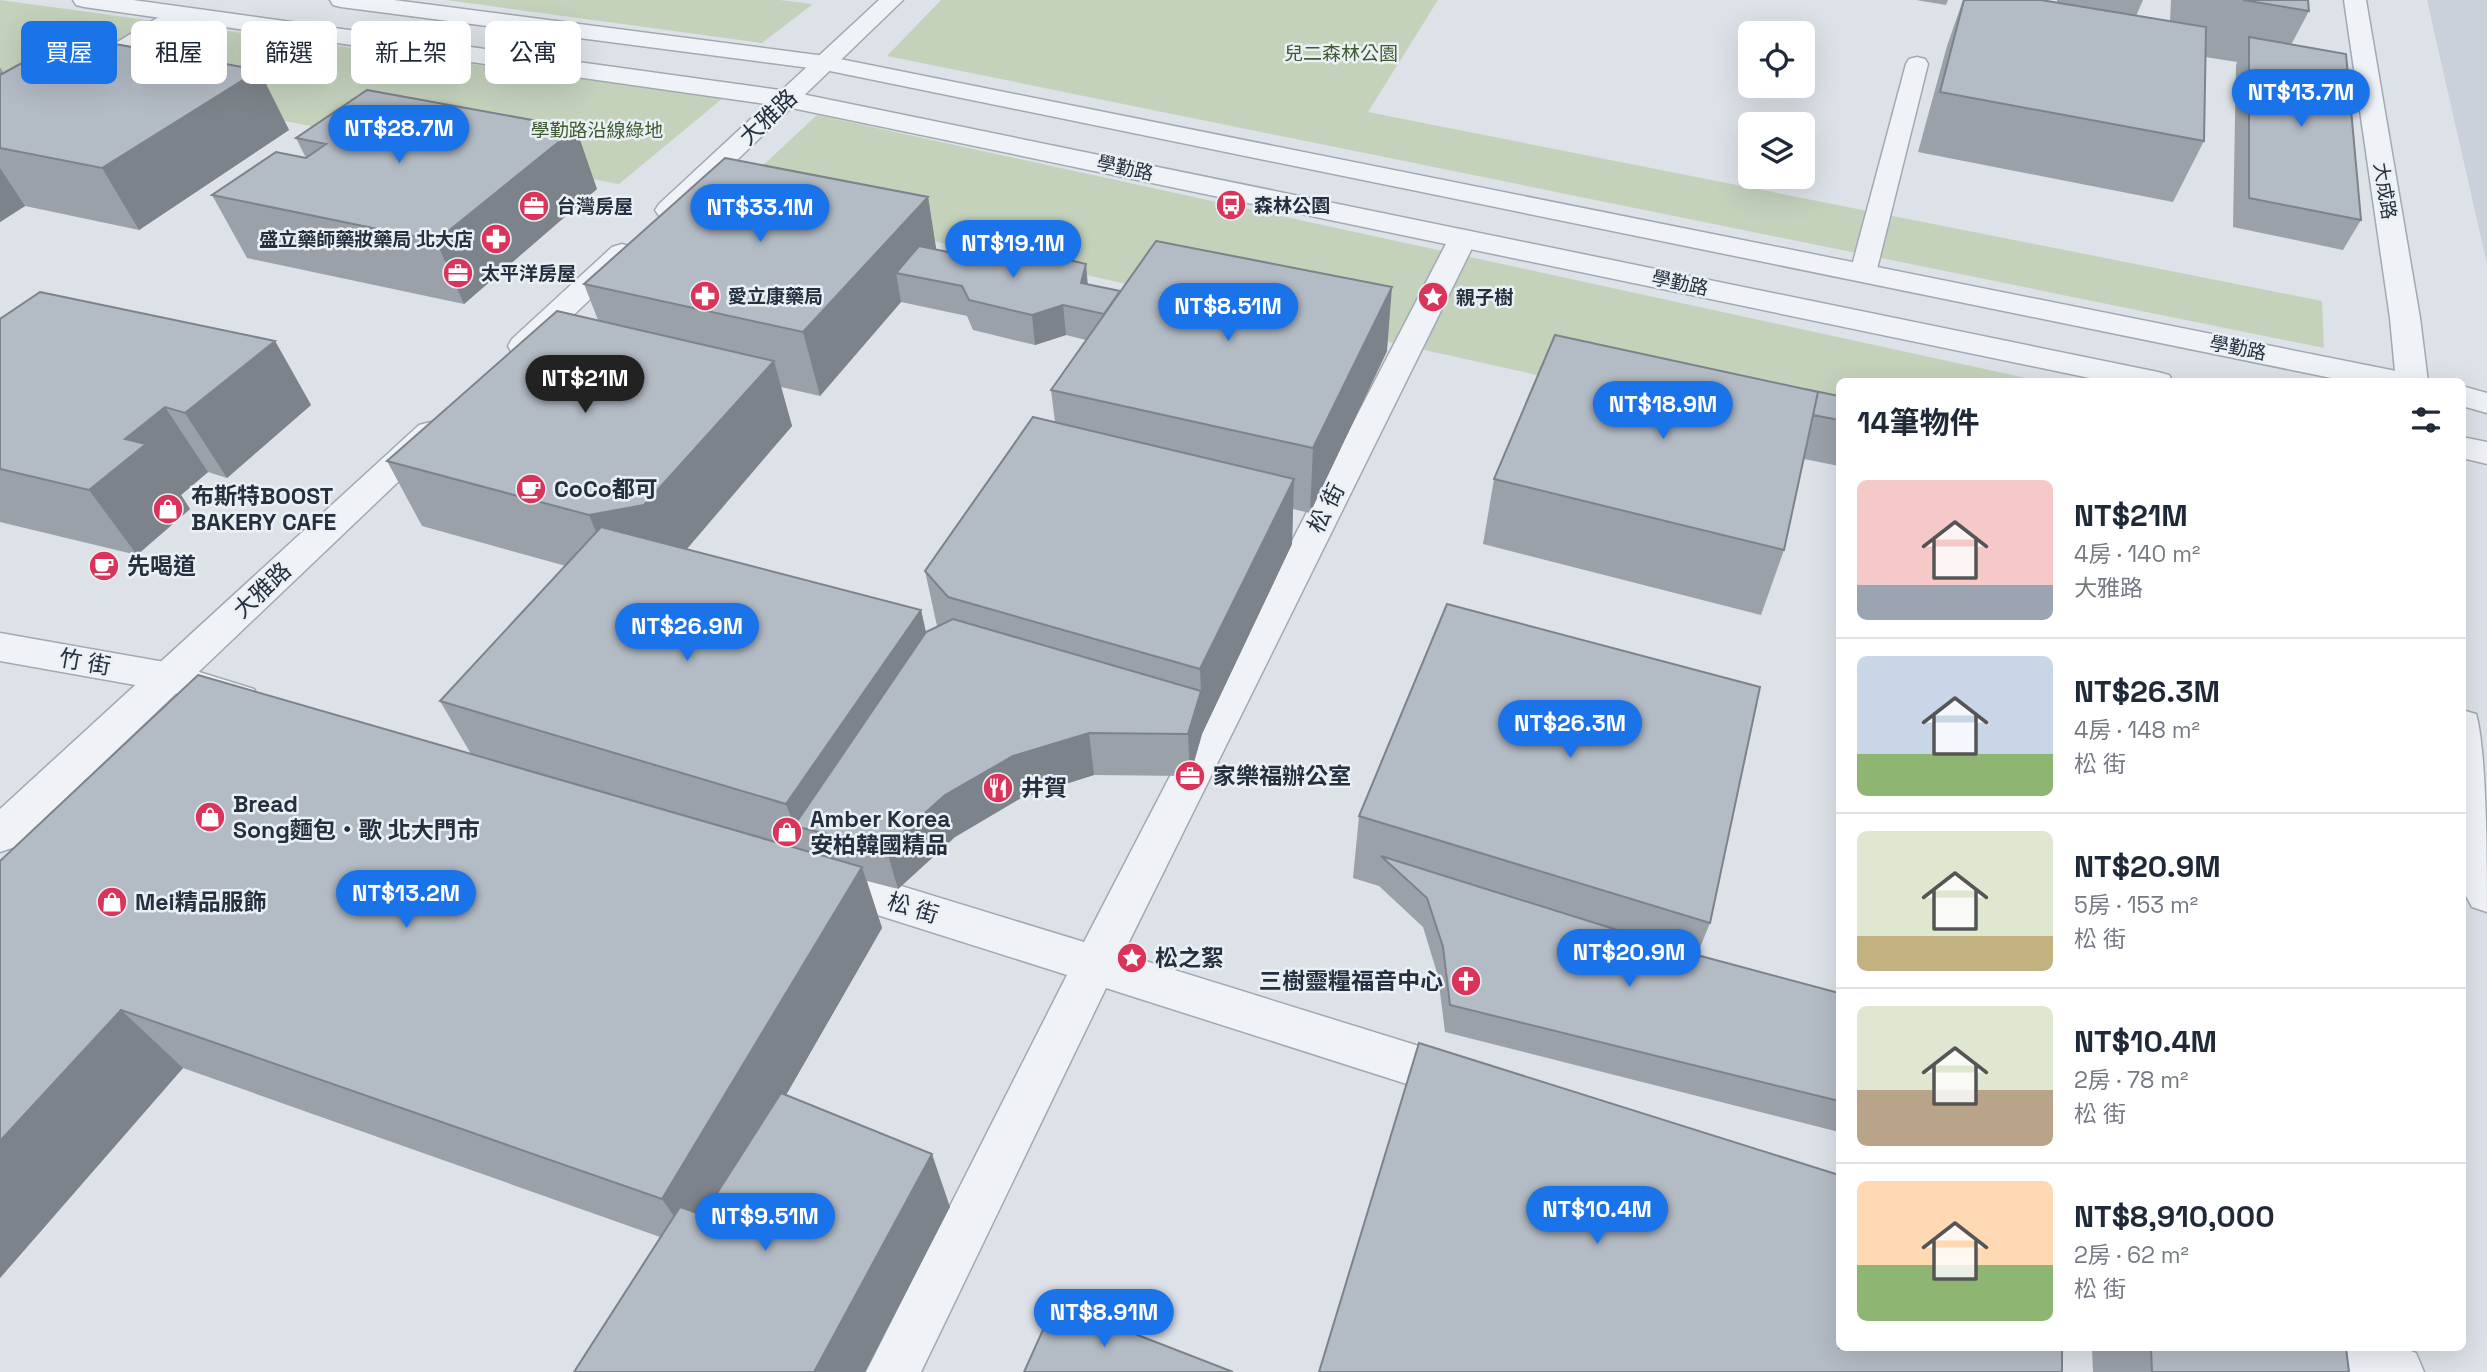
<!DOCTYPE html>
<html lang="zh-TW">
<head>
<meta charset="utf-8">
<style>
  :root { --surface:#fff; --page:#f2f2f3; --text:#1f2937; --muted:#747a83; --line:#e0e1e3; --accent:#1a73e8 }
  body { margin:0; font-family:"Space Grotesk","Noto Sans TC",sans-serif; background:var(--page); color:var(--text); height:100vh; display:flex; flex-direction:column; font-size:26px; white-space:nowrap }
  * { box-sizing:border-box; margin:0 }
  p { font-size:23px; color:var(--muted) }
  .icon { flex:none; width:38px; height:38px; fill:none; stroke:currentColor; stroke-width:2; stroke-linecap:round; stroke-linejoin:round }
  .map { position:relative; flex:1; overflow:hidden }
  .side { position:absolute; left:1836px; top:378px; width:630px; height:973px; display:flex; flex-direction:column; background:var(--surface); border-radius:10px; box-shadow:0 7px 28px #0002 }
  .side>* { flex:none }
  .hud { position:absolute; left:21px; top:21px; width:665px; height:63px; display:flex; gap:14px }
  .fabs { position:absolute; left:1738px; top:21px; display:grid; gap:14px }
  .fabs a { display:grid; place-items:center; width:77px; height:77px; border-radius:10px; background:var(--surface); box-shadow:0 7px 28px #0002; font-size:35px }
  .price { position:absolute; translate:-50% -60px; padding:0 16px; border-radius:24px; background:var(--accent); color:#fff; font-size:23px; line-height:46px; filter:drop-shadow(0 2px 4px #0008) }
  .price::after { content:''; position:absolute; left:50%; top:42px; width:21px; height:16px; margin-left:-10px; background:inherit; clip-path:polygon(0 0,100% 0,50% 100%) }
  .price.active { background:#222; color:#fff }
  ul { padding:0; list-style:none }
  li { display:flex; align-items:center; gap:21px; height:175px; padding:0 21px }
  li+li { border-top:2px solid var(--line) }
  li span { display:grid; place-items:center; flex:none; width:196px; height:140px; border-radius:10px; color:#555 }
  li>.icon { margin-inline-start:auto }
  span .icon { width:84px; height:84px; fill:#fffc; stroke-width:1 }
  li b { font-size:30px }
  h2 { display:flex; justify-content:space-between; align-items:center; height:84px; padding:0 21px; font-size:30px }
  .tag { padding:0 24px; border-radius:10px; background:var(--surface); box-shadow:0 7px 28px #0002; font-size:24px; line-height:63px }
  .tag.active { background:var(--accent); color:#fff }
  .map>svg:first-child { display:block }
  .built { fill:#cad1da }
  .green { fill:#c4d2bc }
  .water { fill:#93b3cc }
  .lines { fill:none; stroke-linecap:round; stroke-linejoin:round }
  .service-casing { stroke:#a1a9b2; stroke-width:3 }
  .pedestrian-casing { stroke:#a1a9b2; stroke-width:3 }
  .minor-casing { stroke:#a1a9b2; stroke-width:3 }
  .tertiary-casing { stroke:#a1a9b2; stroke-width:3 }
  .service { fill:#eff2f6; fill-rule:evenodd }
  .pedestrian { fill:#eff2f6; fill-rule:evenodd }
  .minor { fill:#eff2f6; fill-rule:evenodd }
  .tertiary { fill:#eff2f6; fill-rule:evenodd }
  .wall { fill:#9aa1a9; fill-rule:evenodd }
  .shaded-wall { fill:#7d838a }
  .building { fill:#b3bbc5; stroke:#7d838a; stroke-width:2 }
  .labels { text-anchor:middle; dominant-baseline:central; stroke-width:5; stroke-linejoin:round; paint-order:stroke }
  .far-park-label { font-size:19px; fill:#3c5c30; stroke:#ebf0f5 }
  .far-street-label { font-size:19px; fill:#24303f; stroke:#ebf0f5 }
  .far-poi-label { font-size:19px; font-weight:bold; fill:#24303f; stroke:#ebf0f5; text-anchor:start }
  .street-label { font-size:23px; fill:#24303f; stroke:#ebf0f5 }
  .poi-label { font-size:23px; font-weight:bold; fill:#24303f; stroke:#ebf0f5; text-anchor:start }
</style>
</head>
<body>
<div class="map">
<svg width="2487" height="1372" viewBox="0 0 2487 1372">
  <rect width="100%" height="100%" fill="#dce2e8"/>
  <!-- built -->
  <path class="built" d="M2427 0H2487V264Z"/>
  <!-- green -->
  <path class="green" d="M0 0 723 98 619 184 72 81 0 71Z
    M446 0H780L813 4 762 43Z
    M941 0H1438L1368 112 2322 301 2324 348 887 56Z
    M817 115 2040 381 1839 382V442L730 196Z"/>
  <!-- water -->
  <path class="water" d="M969 242 1024 254 1014 265 971 256 966 261 953 258Z"/>
  <g class="lines">
    <!-- service casing -->
    <g class="service-casing">
      <path id="service" d="M1917 57 1925 59 1928 64 1876 273 1872 279 1863 281 1854 279 1850 273 1906 64 1909 59Z"/>
    </g>
    <!-- pedestrian casing -->
    <g class="pedestrian-casing">
      <path id="pedestrian" d="M180 7 188 9 192 14 188 19 9 129 0 132V113L172 9Z
        M1463 230 1473 232 1477 238 1123 954 1480 1065 1487 1080 1480 1095 1463 1102 1106 988 921 1372H866L1067 975 808 893 802 880 808 867 823 862 1084 942 1449 238 1453 232Z
        M0 633 170 663 254 689 259 699 254 709 240 714 169 691 0 661Z
        M2291 1348H2403L2416 1353 2424 1372H2311L2299 1367Z"/>
    </g>
    <!-- minor casing -->
    <g class="minor-casing">
      <path id="minor" d="M879 0H903L679 216 669 218 659 216 655 210 659 204Z
        M2344 0H2366L2420 318 2428 382H2396L2390 318Z
        M622 244 632 247 636 253 632 259 534 353 523 355 512 353 508 346 512 339 612 247Z
        M431 422 443 425 447 432 443 439 15 847 0 852V809L419 425Z
        M2462 710 2476 714C2487 751 2487 866 2487 912L2472 907 2465 894 2462 871Z"/>
    </g>
    <!-- tertiary casing -->
    <g class="tertiary-casing">
      <path id="tertiary" d="M73 0H133L787 91 2158 372 2169 375 2173 382H2109L787 107 84 7 76 5Z
        M330 0H394L825 56 2401 372 2412 375 2416 382H2351L825 70 341 7 333 5Z
        M2462 386 2487 393V413L2462 406Z
        M2462 437 2487 442V464L2462 458Z"/>
    </g>
    <!-- service -->
    <use href="#service" class="service"/>
    <!-- pedestrian -->
    <use href="#pedestrian" class="pedestrian"/>
    <!-- minor -->
    <use href="#minor" class="minor"/>
    <!-- tertiary -->
    <use href="#tertiary" class="tertiary"/>
  </g>
  <!-- wall -->
  <path class="wall" d="M1916 0H1948L1946 5Z
    M1963 0H2041L2057 3V0H2143L2136 16 2170 21 2171 0H2308L2309 11 2291 45 2361 220 2343 250 2233 227 2236 65 2237 62 2205 57 2204 141 2173 202 1918 152 1947 46Z
    M0 67 4 73 259 70 289 130 139 230 25 206 0 222Z
    M296 138 597 189 464 304 247 258 212 195 306 158Z
    M928 197 936 250 991 261 1086 264 1088 285 1387 351 1310 513 1293 509 1292 544 1202 734 1190 776 1094 775 1021 798 955 837 898 889 867 881 882 928 786 1095 950 1207 660 1237 183 1068 0 1278V861L471 754 440 701 566 566 422 526 387 461 598 320 584 284ZM901 302 967 316 973 330 1035 345 1066 335 1086 340 1051 390 1055 422 925 571 937 626 926 632 921 610 686 549 792 426 781 387 820 396Z
    M0 319 275 341 311 405 227 478 208 472 181 495 190 509 137 555 0 522Z
    M1804 389 1839 396V466L1804 459 1784 550 1761 615 1483 544 1494 479Z
    M1359 816 1710 923 1697 955 1839 993V1132L1445 1032 1438 976 1423 927 1379 886 1353 878Z
    M2092 1348H2346L2349 1372H2093Z"/>
  <!-- shaded-wall -->
  <path class="shaded-wall" d="M259 70 289 130 139 230 102 168Z
    M576 128 597 189 464 304 436 241Z
    M0 168 25 206 0 222Z
    M928 197 938 260 896 273 901 302 820 396 803 332Z
    M1086 264 1088 293 1081 283Z
    M1392 287 1387 351 1310 513 1313 448Z
    M1063 305 1066 335 1035 345 1032 315Z
    M275 341 311 405 227 478 185 413Z
    M774 361 792 426 669 570 616 580 589 515Z
    M165 407 208 472 181 495 190 509 137 555 89 490 125 439Z
    M1294 479 1292 544 1202 734 1190 776 1188 734 1201 691 1200 669Z
    M921 610 935 675 794 826 786 804Z
    M1089 733 1094 775 1021 798 955 837 898 889 886 848 945 795 1013 756Z
    M862 867 882 928 697 1250 662 1199Z
    M121 1010 183 1068 0 1278V1141Z
    M932 1154 950 1207 865 1372H814Z"/>
  <!-- building -->
  <path class="building" d="M1964 0H2041L2206 27 2204 141 1940 92Z
    M2243 0H2308L2309 11Z
    M71 36 259 70 102 168 0 148V75Z
    M2249 37 2346 54 2361 220 2249 198Z
    M367 90 576 128 436 241 212 195 276 152 306 158 326 144 296 138Z
    M725 158 928 197 803 332 584 284Z
    M1156 241 1392 287 1313 448 1051 390Z
    M919 246 991 261 1008 246 1086 264 1081 283 1120 291 1104 314 1063 305 1032 315 969 300 962 286 896 273Z
    M40 292 275 341 185 413 165 407 125 439 146 444 89 490 0 469V319Z
    M557 311 774 361 644 505 589 515 387 461Z
    M1555 335 1818 392 1784 550 1494 479Z
    M1805 389 1839 396V420L1813 415 1818 392Z
    M1033 417 1294 479 1200 669 948 597 925 571Z
    M601 527 921 610 786 804 440 701Z
    M1447 604 1760 687 1710 923 1359 816Z
    M953 619 1201 691 1188 734 1089 733 1013 756 945 795 886 848 794 826 926 632Z
    M198 675 862 867 662 1199 121 1010 0 1141V861Z
    M1381 856 1697 955 1839 993V1101L1450 1005 1443 947 1427 898Z
    M1419 1043 1839 1175V1348H2062V1372H1319Z
    M781 1093 932 1154 814 1372H574L680 1207 703 1215Z
    M1055 1303 1233 1372H1024Z
    M2151 1348H2346L2349 1372H2152Z"/>
  <!-- icons -->
  <defs>
    <g id="bus-disc" transform="scale(1.575)"><circle r="9.5" fill="#da345a" stroke="#ebf0f5"/><path d="M-5-6H5V4H4V6H2V4H-2V6H-4V4H-5ZM-3.5-4V0h7V-4ZM-3.5 1.2v1.5H-2V1.2ZM2 1.2v1.5H3.5V1.2Z" fill="#fff"/></g>
    <g id="office-disc" transform="scale(1.575)"><circle r="9.5" fill="#da345a" stroke="#ebf0f5"/><path d="M-6-3h4V-5.5h4V-3h4V5H-6ZM-1-4.5V-3h2v-1.5ZM-6 0V1H6V0Z" fill="#fff"/></g>
    <g id="pharmacy-disc" transform="scale(1.575)"><circle r="9.5" fill="#da345a" stroke="#ebf0f5"/><path d="M-2-6h4v4h4v4h-4v4h-4v-4h-4v-4h4Z" fill="#fff"/></g>
    <g id="sight-disc" transform="scale(1.575)"><circle r="9.5" fill="#da345a" stroke="#ebf0f5"/><path d="M0-6L1.8-2.2L6-1.7L2.9 1.2L3.7 5.4L0 3.3L-3.7 5.4L-2.9 1.2L-6-1.7L-1.8-2.2Z" fill="#fff"/></g>
    <g id="cafe-disc" transform="scale(1.575)"><circle r="9.5" fill="#da345a" stroke="#ebf0f5"/><path d="M-5.5-4.5H6V0H3Q3 3.5 0 3.5H-2.5Q-5.5 3.5-5.5 0ZM3-3.2v2h1.7v-2ZM-6 4.5H4V6H-6Z" fill="#fff"/></g>
    <g id="shop-disc" transform="scale(1.575)"><circle r="9.5" fill="#da345a" stroke="#ebf0f5"/><path d="M-5-2.5h2.3a2.7 3.5 0 0 1 5.4 0H5L5.5 6h-11ZM-1.5-2.5h3a1.5 2.3 0 0 0-3 0Z" fill="#fff"/></g>
    <g id="restaurant-disc" transform="scale(1.575)"><circle r="9.5" fill="#da345a" stroke="#ebf0f5"/><path d="M-5-6h1v4h1v-4h1v4h1v-4h1v5L-1.5 .5V6h-2V.5L-5-1ZM5-6V6H3V1.5H1.5Q1.5-4 5-6Z" fill="#fff"/></g>
    <g id="church-disc" transform="scale(1.575)"><circle r="9.5" fill="#da345a" stroke="#ebf0f5"/><path d="M-1.2-6h2.4v3.5h3.3v2.4h-3.3V6h-2.4V-.1h-3.3v-2.4h3.3Z" fill="#fff"/></g>
  </defs>
  <g fill-rule="evenodd">
    <use href="#bus-disc" x="1231" y="205"/>
    <use href="#office-disc" x="534" y="206"/>
    <use href="#pharmacy-disc" x="496" y="239"/>
    <use href="#office-disc" x="458" y="273"/>
    <use href="#pharmacy-disc" x="705" y="296"/>
    <use href="#sight-disc" x="1433" y="297"/>
    <use href="#cafe-disc" x="531" y="489"/>
    <use href="#shop-disc" x="168" y="509"/>
    <use href="#cafe-disc" x="104" y="566"/>
    <use href="#office-disc" x="1190" y="776"/>
    <use href="#restaurant-disc" x="998" y="788"/>
    <use href="#shop-disc" x="210" y="817"/>
    <use href="#shop-disc" x="787" y="832"/>
    <use href="#shop-disc" x="112" y="902"/>
    <use href="#sight-disc" x="1132" y="958"/>
    <use href="#church-disc" x="1466" y="981"/>
  </g>
  <g class="labels">
    <!-- far-park labels -->
    <g class="far-park-label">
      <text x="1341" y="53">兒二森林公園</text>
      <text x="597" y="130">學勤路沿線綠地</text>
    </g>
    <!-- far-street labels -->
    <g class="far-street-label">
      <text transform="translate(1125 168) rotate(12)">學勤路</text>
      <text transform="translate(2385 191) rotate(81)">大成路</text>
      <text transform="translate(1680 283) rotate(12)">學勤路</text>
      <text transform="translate(2238 348) rotate(11)">學勤路</text>
    </g>
    <!-- far-poi labels -->
    <g class="far-poi-label">
      <text x="1254" y="205">森林公園</text>
      <text x="557" y="206">台灣房屋</text>
      <text x="473" y="239" text-anchor="end">盛立藥師藥妝藥局 北大店</text>
      <text x="481" y="273">太平洋房屋</text>
      <text x="728" y="296">愛立康藥局</text>
      <text x="1456" y="297">親子樹</text>
    </g>
    <!-- street labels -->
    <g class="street-label">
      <text transform="translate(768 117) rotate(-43)">大雅路</text>
      <text transform="translate(1326 508) rotate(-63)">松 街</text>
      <text transform="translate(262 590) rotate(-43)">大雅路</text>
      <text transform="translate(85 662) rotate(10)">竹 街</text>
      <text transform="translate(913 908) rotate(17)">松 街</text>
    </g>
    <!-- poi labels -->
    <g class="poi-label">
      <text x="554" y="489">CoCo都可</text>
      <text x="191" y="496">布斯特BOOST<tspan x="191" dy="26">BAKERY CAFE</tspan></text>
      <text x="127" y="566">先喝道</text>
      <text x="1213" y="776">家樂福辦公室</text>
      <text x="1021" y="788">井賀</text>
      <text x="233" y="804">Bread<tspan x="233" dy="26">Song麵包‧歌 北大門市</tspan></text>
      <text x="810" y="819">Amber Korea<tspan x="810" dy="26">安柏韓國精品</tspan></text>
      <text x="135" y="902">Mei精品服飾</text>
      <text x="1155" y="958">松之絮</text>
      <text x="1443" y="981" text-anchor="end">三樹靈糧福音中心</text>
    </g>
  </g>
</svg>
<div class="fabs">
<a><svg class="icon" aria-label="locate" viewBox="0 0 24 24"><circle cx="12" cy="12" r="6"/><path d="M12 2v4M12 18v4M2 12h4M18 12h4"/></svg></a>
<a><svg class="icon" aria-label="layers" viewBox="0 0 24 24"><path d="M12 4l9 5-9 5-9-5zM3 14l9 5 9-5"/></svg></a>
</div>
<b class="price" style="left:2301px;top:129px">NT$13.7M</b>
<b class="price" style="left:399px;top:165px">NT$28.7M</b>
<b class="price" style="left:760px;top:244px">NT$33.1M</b>
<b class="price" style="left:1013px;top:280px">NT$19.1M</b>
<b class="price" style="left:1228px;top:343px">NT$8.51M</b>
<b class="price active" style="left:585px;top:415px">NT$21M</b>
<b class="price" style="left:1663px;top:441px">NT$18.9M</b>
<b class="price" style="left:687px;top:663px">NT$26.9M</b>
<b class="price" style="left:1570px;top:760px">NT$26.3M</b>
<b class="price" style="left:406px;top:930px">NT$13.2M</b>
<b class="price" style="left:1629px;top:989px">NT$20.9M</b>
<b class="price" style="left:1597px;top:1246px">NT$10.4M</b>
<b class="price" style="left:765px;top:1253px">NT$9.51M</b>
<b class="price" style="left:1104px;top:1349px">NT$8.91M</b>
<div class="hud">
<a class="tag active">買屋</a>
<a class="tag">租屋</a>
<a class="tag">篩選</a>
<a class="tag">新上架</a>
<a class="tag">公寓</a>
</div>
<section class="side">
<h2>14筆物件<svg class="icon" aria-label="filters" viewBox="0 0 24 24"><path d="M4 7h16M4 17h16"/><circle cx="9" cy="7" r="2"/><circle cx="15" cy="17" r="2"/></svg></h2>
<ul>
<li><span style="background:linear-gradient(#f6c9c9 75%,#9aa5b1 0)"><svg class="icon" aria-label="home" viewBox="0 0 24 24"><path d="M3 11l9-7 9 7M6 9v11h12V9"/></svg></span><div><b>NT$21M</b><p>4房 · 140 m²</p><p>大雅路</p></div></li>
<li><span style="background:linear-gradient(#c9d6e8 70%,#8fb573 0)"><svg class="icon" aria-label="home" viewBox="0 0 24 24"><path d="M3 11l9-7 9 7M6 9v11h12V9"/></svg></span><div><b>NT$26.3M</b><p>4房 · 148 m²</p><p>松 街</p></div></li>
<li><span style="background:linear-gradient(#dfe7d0 75%,#c2b280 0)"><svg class="icon" aria-label="home" viewBox="0 0 24 24"><path d="M3 11l9-7 9 7M6 9v11h12V9"/></svg></span><div><b>NT$20.9M</b><p>5房 · 153 m²</p><p>松 街</p></div></li>
<li><span style="background:linear-gradient(#dfe7d0 60%,#b9a48a 0)"><svg class="icon" aria-label="home" viewBox="0 0 24 24"><path d="M3 11l9-7 9 7M6 9v11h12V9"/></svg></span><div><b>NT$10.4M</b><p>2房 · 78 m²</p><p>松 街</p></div></li>
<li><span style="background:linear-gradient(#ffd9b3 60%,#8fb573 0)"><svg class="icon" aria-label="home" viewBox="0 0 24 24"><path d="M3 11l9-7 9 7M6 9v11h12V9"/></svg></span><div><b>NT$8,910,000</b><p>2房 · 62 m²</p><p>松 街</p></div></li>
</ul>
</section>
</div>
</body>
</html>
